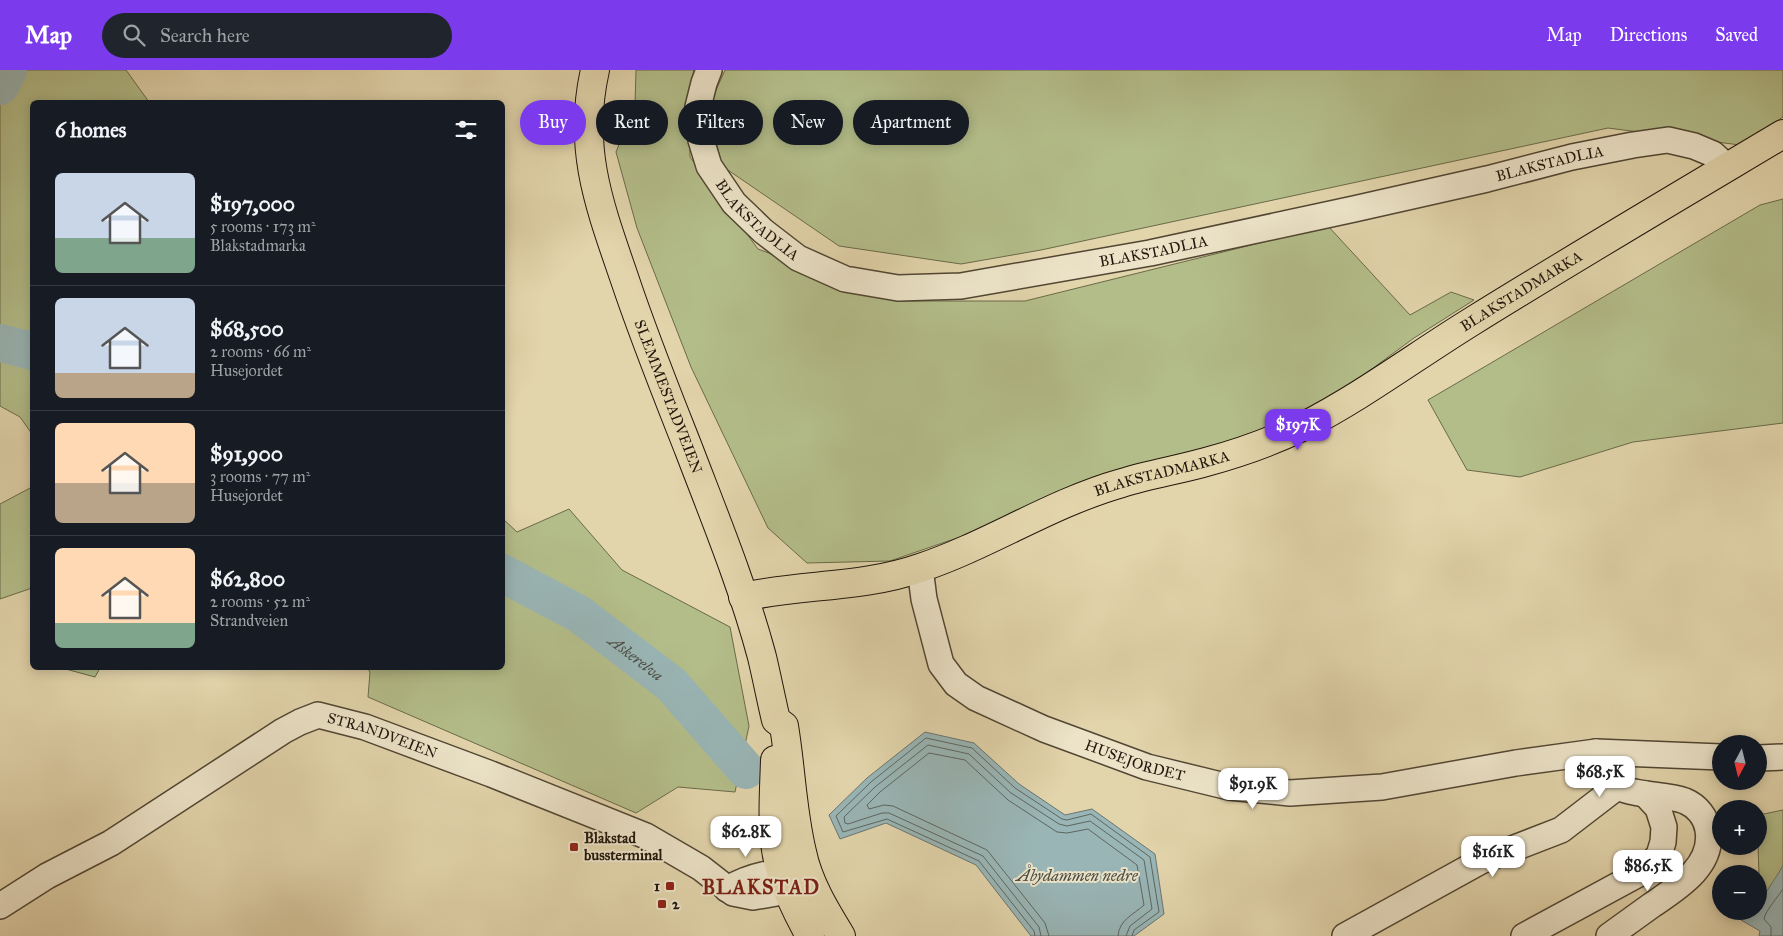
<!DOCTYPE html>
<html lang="en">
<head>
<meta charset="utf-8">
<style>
  :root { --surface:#171b24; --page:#20242c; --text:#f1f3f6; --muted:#9ea1a6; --line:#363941; --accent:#7c3aed }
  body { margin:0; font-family:"IM FELL Great Primer",serif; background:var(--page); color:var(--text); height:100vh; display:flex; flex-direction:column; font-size:19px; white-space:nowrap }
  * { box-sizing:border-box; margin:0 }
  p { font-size:16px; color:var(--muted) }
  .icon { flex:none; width:28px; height:28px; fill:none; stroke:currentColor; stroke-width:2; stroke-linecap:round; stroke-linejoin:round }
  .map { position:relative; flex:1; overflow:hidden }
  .details { position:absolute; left:30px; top:30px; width:475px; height:570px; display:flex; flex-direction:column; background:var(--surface); border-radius:8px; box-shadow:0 2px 12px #0003 }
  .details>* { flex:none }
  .top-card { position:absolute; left:520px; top:30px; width:475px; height:45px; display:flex; gap:10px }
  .needle { width:32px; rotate:187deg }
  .controls { position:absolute; left:1712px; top:665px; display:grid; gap:10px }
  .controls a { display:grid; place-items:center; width:55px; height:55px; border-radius:50%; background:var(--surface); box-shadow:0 2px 12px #0003; font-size:25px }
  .price { position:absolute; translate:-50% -42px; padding:0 11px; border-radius:10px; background:#fff; color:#222; font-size:16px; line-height:32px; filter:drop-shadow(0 1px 2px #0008) }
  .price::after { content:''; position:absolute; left:50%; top:30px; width:15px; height:11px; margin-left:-8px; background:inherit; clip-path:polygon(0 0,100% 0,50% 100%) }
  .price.current { background:var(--accent); color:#fff }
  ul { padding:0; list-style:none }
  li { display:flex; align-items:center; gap:15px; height:125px; padding:0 25px }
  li+li { border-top:1px solid var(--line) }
  li span { display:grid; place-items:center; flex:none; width:140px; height:100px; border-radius:8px; color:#555 }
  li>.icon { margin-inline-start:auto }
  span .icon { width:60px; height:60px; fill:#fffc; stroke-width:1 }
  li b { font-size:21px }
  h2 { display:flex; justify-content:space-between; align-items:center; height:60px; padding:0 25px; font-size:21px }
  .tag { padding:0 18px; border-radius:22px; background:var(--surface); box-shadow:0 2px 12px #0003; font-size:18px; line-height:45px }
  .tag.current { background:var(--accent); color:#fff }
  header { display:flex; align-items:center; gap:30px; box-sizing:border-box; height:70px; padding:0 25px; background:var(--accent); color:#fff }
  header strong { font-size:24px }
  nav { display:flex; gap:28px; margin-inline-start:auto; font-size:18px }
  .search { width:350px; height:45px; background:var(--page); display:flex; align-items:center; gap:12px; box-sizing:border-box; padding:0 18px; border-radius:28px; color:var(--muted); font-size:19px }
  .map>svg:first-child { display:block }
  .green { fill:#b3bd89; stroke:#6a6a4a }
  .water { fill:#99b5b5; stroke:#697571 }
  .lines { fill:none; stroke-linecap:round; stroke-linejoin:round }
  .shore { stroke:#5d6660; stroke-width:1 }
  .river { stroke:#99b5b5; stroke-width:38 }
  .minor-casing { stroke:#514633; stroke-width:28 }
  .major-casing { stroke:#21160b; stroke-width:30 }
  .minor { stroke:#ece3c8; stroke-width:25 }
  .major { stroke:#e2d4ab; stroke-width:28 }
  .poi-dot { fill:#8f2418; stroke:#ece3c8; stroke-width:2 }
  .labels { text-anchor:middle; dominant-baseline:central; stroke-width:4; stroke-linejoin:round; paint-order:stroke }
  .street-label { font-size:15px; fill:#21160b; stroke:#ece3c8 }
  .poi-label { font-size:15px; font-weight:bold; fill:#21160b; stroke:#ece3c8; text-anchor:start }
  .water-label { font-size:16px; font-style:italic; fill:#4b4e46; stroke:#ece3c8 }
  .district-label { font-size:20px; font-weight:bold; letter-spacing:1px; fill:#7a1f14; stroke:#ece3c8 }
</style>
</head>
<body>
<header>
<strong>Map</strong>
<div class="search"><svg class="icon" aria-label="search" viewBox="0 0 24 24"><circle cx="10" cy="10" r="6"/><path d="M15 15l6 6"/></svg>Search here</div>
<nav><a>Map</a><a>Directions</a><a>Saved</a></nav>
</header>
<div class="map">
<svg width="1783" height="866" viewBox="0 0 1783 866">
  <rect width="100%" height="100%" fill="#e2d4ab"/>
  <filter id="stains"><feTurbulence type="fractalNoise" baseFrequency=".004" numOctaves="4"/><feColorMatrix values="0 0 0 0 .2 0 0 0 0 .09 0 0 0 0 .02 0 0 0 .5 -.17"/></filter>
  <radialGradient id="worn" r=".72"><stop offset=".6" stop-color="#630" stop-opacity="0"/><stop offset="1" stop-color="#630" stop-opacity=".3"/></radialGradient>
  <!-- green -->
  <path class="green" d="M0 0H126L149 32H32V364L20 347 0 336Z
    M636 0H694L689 19 690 87 758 179 897 231H1025L1328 156 1410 245 1451 222 1474 230 1414 268 1320 337 1120 412 890 491 807 493 768 458 691 297 637 158 616 82 635 35Z
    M725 0H1783V47L1740 75 1608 58 1041 180 961 194 839 176 722 96 708 38Z
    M1783 129V353L1633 372 1520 407 1467 400 1428 330 1760 135Z
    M32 417V518L0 529V434Z
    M569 439 622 500 730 557 749 656 735 722 678 717 636 743 368 627 370 602 367 598H502L503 449 517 462Z
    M62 598H100L95 607Z
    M1783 740V866H1761L1758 776 1759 745Z"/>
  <!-- water -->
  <path class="water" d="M925 662 974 673 1019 714 1065 745 1092 739 1155 784 1164 844 1134 866H1031L976 795 886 753 840 769 829 745 867 708Z
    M1783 795V866H1759L1760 861 1741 850 1752 844 1754 841H1759C1759 828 1777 808 1783 795Z"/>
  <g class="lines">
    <!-- shore -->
    <path class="shore" d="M1035 866 1034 861 979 791 887 749 843 762 836 746 871 712 926 668 972 678 1015 718 1062 749 1067 750 1091 744 1150 787 1159 842 1134 860 1132 866
      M1041 866 1039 857 983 786 889 743H882L848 754 845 753 844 747 875 717 928 675 969 684 1011 723 1059 754 1067 756 1090 751 1144 790 1152 839 1130 856 1126 866
      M1049 866 1045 853 987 780 893 736 884 735 869 739 867 735 880 722 929 683 965 690 1008 730 1057 762 1067 763 1088 759 1137 795 1144 835C1133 845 1119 850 1118 866
      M1771 866V857L1764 849C1765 841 1778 827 1783 819"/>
    <!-- river -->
    <g class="river">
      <path d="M0 16 8 0"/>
      <path d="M0 273 32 281"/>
      <path id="s1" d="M502 503 579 544 671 614 746 700"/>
    </g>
    <!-- minor casing -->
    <g class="minor-casing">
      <g id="minor">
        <path id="s2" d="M709 0 704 13 698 37 701 70 709 96 734 133 763 161 798 188 845 209 898 218 961 216 1150 183 1354 139 1487 109 1572 87 1633 75 1668 70 1694 76 1713 84 1727 97"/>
        <path id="s3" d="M920 498 924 529 941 594 956 614 976 628 1044 659 1147 697 1229 717 1290 723 1382 717 1516 693 1596 682 1721 687"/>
        <path d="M1596 682C1600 693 1607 712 1618 717 1636 726 1667 724 1685 731 1697 736 1706 747 1708 760 1714 796 1677 818 1652 835 1638 845 1623 856 1609 866"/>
        <path d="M1759 688 1783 687"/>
        <path d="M727 819C753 805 772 801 801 803"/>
        <path id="s4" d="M0 836 47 806 111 773 283 661 300 652 318 645 365 657 491 704 646 766 701 798 733 823 753 827 788 821 804 807"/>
        <path d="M1345 866 1481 791 1561 760 1617 717"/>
        <path d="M1524 866 1644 801 1659 785 1663 772 1664 757 1658 738 1645 724"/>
      </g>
    </g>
    <!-- major casing -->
    <g class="major-casing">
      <g id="major">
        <path id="s5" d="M595 0C577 79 600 137 625 210 644 267 667 324 689 380 715 448 743 516 762 587 767 608 771 629 776 650L784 656C791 698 792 741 802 782 808 812 825 840 841 866"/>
        <path id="s6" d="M743 527C801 514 863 518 920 498 989 475 1051 433 1122 413 1150 404 1178 400 1206 392 1239 383 1273 371 1304 356 1361 327 1416 286 1471 252 1574 188 1679 126 1783 64"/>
        <path d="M775 690C774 727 770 767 781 802 788 824 799 846 810 866"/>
      </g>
    </g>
    <!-- minor -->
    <use href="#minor" class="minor"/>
    <!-- major -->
    <use href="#major" class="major"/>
  </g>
  <!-- markers -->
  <g class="poi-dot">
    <rect x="569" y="772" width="10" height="10" rx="2.5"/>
    <rect x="665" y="811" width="10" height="10" rx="2.5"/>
    <rect x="657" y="829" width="10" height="10" rx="2.5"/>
  </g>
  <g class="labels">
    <!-- street labels -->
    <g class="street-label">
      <text stroke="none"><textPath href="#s2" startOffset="998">BLAKSTADLIA</textPath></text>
      <text stroke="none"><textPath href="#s2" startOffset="172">BLAKSTADLIA</textPath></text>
      <text stroke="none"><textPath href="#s2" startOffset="592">BLAKSTADLIA</textPath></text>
      <text stroke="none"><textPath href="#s6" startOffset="846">BLAKSTADMARKA</textPath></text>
      <text stroke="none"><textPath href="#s5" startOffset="340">SLEMMESTADVEIEN</textPath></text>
      <text stroke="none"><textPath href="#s6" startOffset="440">BLAKSTADMARKA</textPath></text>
      <text stroke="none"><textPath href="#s4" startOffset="439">STRANDVEIEN</textPath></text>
      <text stroke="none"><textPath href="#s3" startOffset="319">HUSEJORDET</textPath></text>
    </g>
    <!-- poi labels -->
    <g class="poi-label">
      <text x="584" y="768">Blakstad<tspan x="584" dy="17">bussterminal</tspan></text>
      <text x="660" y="816" text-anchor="end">1</text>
      <text x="672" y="834">2</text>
    </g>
    <!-- water labels -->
    <g class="water-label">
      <text stroke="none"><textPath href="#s1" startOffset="159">Askerelva</textPath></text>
      <text x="1077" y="805">Åbydammen nedre</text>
    </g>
    <!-- district labels -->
    <g class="district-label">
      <text x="761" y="817">BLAKSTAD</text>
    </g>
  </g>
  <rect width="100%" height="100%" filter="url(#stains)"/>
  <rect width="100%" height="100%" fill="url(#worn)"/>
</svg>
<div class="controls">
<a><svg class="needle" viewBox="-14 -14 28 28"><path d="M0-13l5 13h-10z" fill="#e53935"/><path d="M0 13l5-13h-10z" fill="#9ea1a6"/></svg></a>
<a>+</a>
<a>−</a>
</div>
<b class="price current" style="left:1298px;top:381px">$197K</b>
<b class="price" style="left:1600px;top:728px">$68.5K</b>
<b class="price" style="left:1253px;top:740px">$91.9K</b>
<b class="price" style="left:746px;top:788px">$62.8K</b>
<b class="price" style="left:1493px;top:808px">$161K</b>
<b class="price" style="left:1648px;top:822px">$86.5K</b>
<div class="top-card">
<a class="tag current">Buy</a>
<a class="tag">Rent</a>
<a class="tag">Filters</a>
<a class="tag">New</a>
<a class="tag">Apartment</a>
</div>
<section class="details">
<h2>6 homes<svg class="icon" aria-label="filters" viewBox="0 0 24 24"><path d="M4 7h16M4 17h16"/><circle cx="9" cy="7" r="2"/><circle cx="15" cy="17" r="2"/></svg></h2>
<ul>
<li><span style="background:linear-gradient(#c9d6e8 65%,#7fa58c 0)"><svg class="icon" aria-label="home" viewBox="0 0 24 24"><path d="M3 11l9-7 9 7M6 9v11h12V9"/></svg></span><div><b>$197,000</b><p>5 rooms · 173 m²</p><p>Blakstadmarka</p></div></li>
<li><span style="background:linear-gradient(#c9d6e8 75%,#b9a48a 0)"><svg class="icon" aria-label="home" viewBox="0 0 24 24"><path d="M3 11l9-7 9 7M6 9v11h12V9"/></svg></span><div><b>$68,500</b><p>2 rooms · 66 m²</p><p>Husejordet</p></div></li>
<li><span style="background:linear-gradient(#ffd9b3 60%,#b9a48a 0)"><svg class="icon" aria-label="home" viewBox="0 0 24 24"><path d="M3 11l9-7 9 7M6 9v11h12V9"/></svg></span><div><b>$91,900</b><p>3 rooms · 77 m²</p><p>Husejordet</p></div></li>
<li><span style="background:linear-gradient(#ffd9b3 75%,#7fa58c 0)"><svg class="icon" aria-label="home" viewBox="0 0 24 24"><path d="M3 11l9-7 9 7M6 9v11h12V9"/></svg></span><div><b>$62,800</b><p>2 rooms · 52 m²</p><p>Strandveien</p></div></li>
</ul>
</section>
</div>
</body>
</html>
